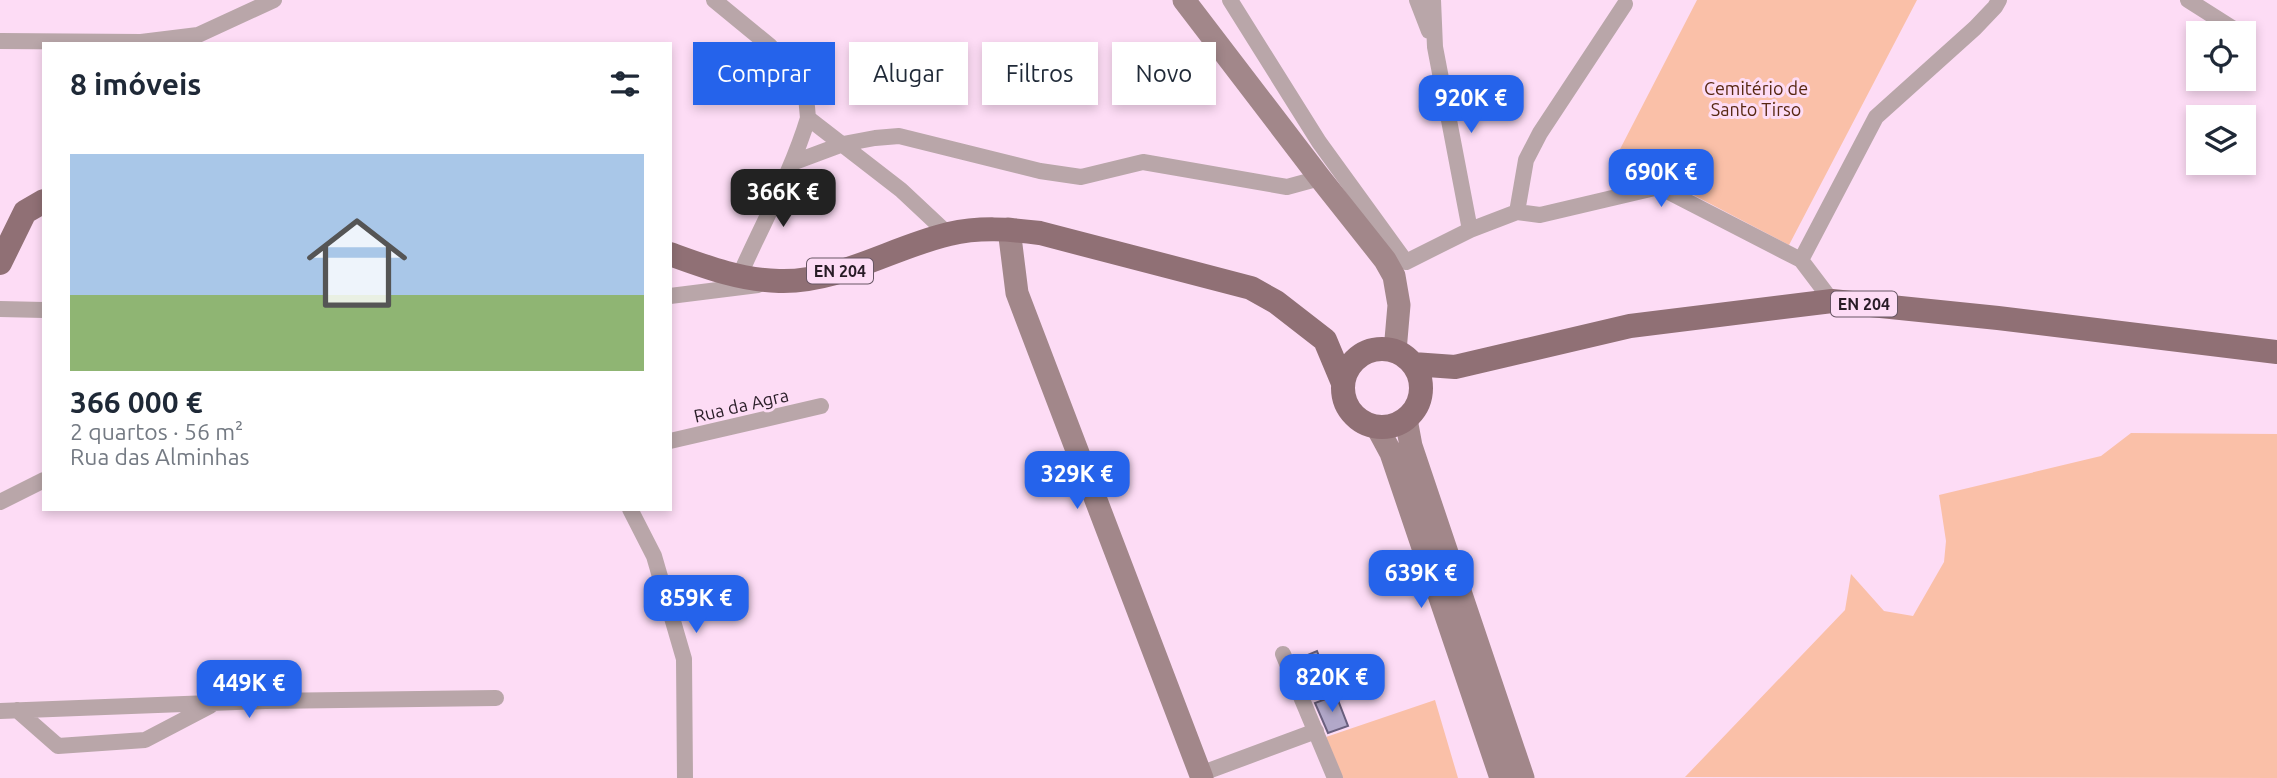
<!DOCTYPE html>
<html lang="pt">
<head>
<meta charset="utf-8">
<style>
  :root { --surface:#fff; --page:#f2f2f3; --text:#1f2937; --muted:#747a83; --line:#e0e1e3; --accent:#2563eb }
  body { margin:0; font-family:Ubuntu,sans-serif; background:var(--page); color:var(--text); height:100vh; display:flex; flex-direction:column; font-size:26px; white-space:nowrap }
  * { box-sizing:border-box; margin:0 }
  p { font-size:23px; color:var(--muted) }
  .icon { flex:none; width:38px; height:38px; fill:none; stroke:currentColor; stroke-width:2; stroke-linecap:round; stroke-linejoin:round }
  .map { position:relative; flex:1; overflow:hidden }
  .sheet { position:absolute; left:42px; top:42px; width:630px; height:469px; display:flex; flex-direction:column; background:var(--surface); border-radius:0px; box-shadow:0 4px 10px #0003 }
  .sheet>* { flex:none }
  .banner { position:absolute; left:693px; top:42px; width:665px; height:63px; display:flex; gap:14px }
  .buttons { position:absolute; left:2186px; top:21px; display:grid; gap:14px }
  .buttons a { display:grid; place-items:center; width:70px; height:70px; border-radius:0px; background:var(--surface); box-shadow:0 4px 10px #0003; font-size:35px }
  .price { position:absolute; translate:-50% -60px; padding:0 16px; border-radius:14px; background:var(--accent); color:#fff; font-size:23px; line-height:46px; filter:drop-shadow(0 2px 4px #0008) }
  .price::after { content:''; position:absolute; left:50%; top:42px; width:21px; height:16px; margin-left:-10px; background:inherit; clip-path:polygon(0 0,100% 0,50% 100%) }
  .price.active { background:#222; color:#fff }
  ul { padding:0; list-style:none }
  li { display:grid; align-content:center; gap:14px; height:371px; padding:0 28px }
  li+li { border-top:2px solid var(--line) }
  li span { display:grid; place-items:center; height:217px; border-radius:0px; color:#555 }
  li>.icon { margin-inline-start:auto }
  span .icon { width:126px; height:126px; fill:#fffc; stroke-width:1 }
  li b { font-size:30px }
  h2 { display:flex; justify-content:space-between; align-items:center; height:84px; padding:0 28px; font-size:30px }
  .pill { padding:0 24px; border-radius:0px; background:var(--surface); box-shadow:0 4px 10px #0003; font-size:24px; line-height:63px }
  .pill.active { background:var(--accent); color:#fff }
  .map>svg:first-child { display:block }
  .green { fill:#fac0a8 }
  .building { fill:#b2a8c9; stroke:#6a607e; stroke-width:2 }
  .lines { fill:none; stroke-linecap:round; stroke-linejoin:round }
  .street { stroke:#b9a6a9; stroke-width:16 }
  .secondary { stroke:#a2878a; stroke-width:23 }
  .primary { stroke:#907075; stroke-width:24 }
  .labels { text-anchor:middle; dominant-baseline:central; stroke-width:6; stroke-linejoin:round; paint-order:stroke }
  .shield { fill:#fddcf5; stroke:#685664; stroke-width:2 }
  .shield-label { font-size:16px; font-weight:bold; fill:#281c26 }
  .park-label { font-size:18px; fill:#572711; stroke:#fddcf5 }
  .street-label { font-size:18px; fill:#281c26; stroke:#fddcf5 }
</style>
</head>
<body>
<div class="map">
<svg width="2277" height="778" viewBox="0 0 2277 778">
  <rect width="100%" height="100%" fill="#fddcf5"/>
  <!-- green -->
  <path class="green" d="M1697 0H1917L1789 245 1617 155Z
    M2131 433 2277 434V778L1685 777 1845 610 1851 574 1884 611 1913 616 1944 562 1946 541 1939 495 2101 456Z
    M1435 700 1458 778H1343L1326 737Z"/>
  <!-- building -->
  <path class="building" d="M1317 651 1325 671 1305 679 1298 659Z
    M1366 656 1375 680 1348 689 1340 664Z
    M1336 695 1348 726 1328 733 1315 703Z"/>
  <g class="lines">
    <!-- street -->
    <path class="street" d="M714 0 770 46 805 85 808 118 901 190 948 234
      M1230 0 1319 142 1406 262 1470 230 1517 212 1540 215 1659 187 1801 260 1832 301
      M1417 0 1429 31
      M1433 0 1435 47 1470 230
      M2188 0 2240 33
      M0 41 141 42 198 35 274 0
      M792 163 843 144 875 138 899 136 1040 171 1081 177 1143 162 1287 187 1320 178
      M1517 212 1526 160 1540 133 1625 4
      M1801 260 1876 117 1975 28 1995 7 1999 0
      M739 277C762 224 791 174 808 118
      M670 296 758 285
      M0 309 44 310
      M670 441 821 406
      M0 502 44 480
      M630 509 654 556 684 659 685 778
      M1283 654 1335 778
      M17 710 58 746 145 740 210 706
      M0 711 265 701 496 698
      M1200 774 1316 731"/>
    <!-- secondary -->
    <path class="secondary" d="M1184 0 1320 178 1385 260 1394 276 1399 305 1395 351
      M1009 229 1017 293 1202 778
      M1406 419 1411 446 1523 778
      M1377 427 1391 453 1501 778"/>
    <!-- primary -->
    <path class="primary" d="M670 254C706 267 740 280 779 281 838 283 893 247 949 234 979 227 1009 229 1040 233L1251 288 1276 302 1325 340 1343 383
      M0 263 25 212 44 201
      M1343 388a39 39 0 1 1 78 0a39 39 0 1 1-78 0Z
      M1413 364 1455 367 1630 326 1832 301 1998 318 2277 352"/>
  </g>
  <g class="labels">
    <!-- shield labels -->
    <g class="shield">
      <rect x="807" y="258.5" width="66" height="25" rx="5"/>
      <rect x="1831" y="291.5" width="66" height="25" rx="5"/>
    </g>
    <g class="shield-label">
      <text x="840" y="271">EN 204</text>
      <text x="1864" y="304">EN 204</text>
    </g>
    <!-- park labels -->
    <g class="park-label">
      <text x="1756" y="88">Cemitério de<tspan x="1756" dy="21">Santo Tirso</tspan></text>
    </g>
    <!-- street labels -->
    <g class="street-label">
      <text transform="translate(741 405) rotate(-13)">Rua da Agra</text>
    </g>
  </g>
</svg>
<div class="buttons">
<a><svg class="icon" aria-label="locate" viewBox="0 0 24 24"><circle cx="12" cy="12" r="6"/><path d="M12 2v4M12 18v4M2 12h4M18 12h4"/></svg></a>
<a><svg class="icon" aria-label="layers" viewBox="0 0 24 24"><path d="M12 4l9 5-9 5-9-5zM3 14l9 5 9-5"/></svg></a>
</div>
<b class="price" style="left:1471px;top:135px">920K €</b>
<b class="price" style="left:1661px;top:209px">690K €</b>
<b class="price active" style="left:783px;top:229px">366K €</b>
<b class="price" style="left:1077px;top:511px">329K €</b>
<b class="price" style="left:1421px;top:610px">639K €</b>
<b class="price" style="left:696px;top:635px">859K €</b>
<b class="price" style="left:1332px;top:714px">820K €</b>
<b class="price" style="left:249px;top:720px">449K €</b>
<div class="banner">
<a class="pill active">Comprar</a>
<a class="pill">Alugar</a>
<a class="pill">Filtros</a>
<a class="pill">Novo</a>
</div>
<section class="sheet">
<h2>8 imóveis<svg class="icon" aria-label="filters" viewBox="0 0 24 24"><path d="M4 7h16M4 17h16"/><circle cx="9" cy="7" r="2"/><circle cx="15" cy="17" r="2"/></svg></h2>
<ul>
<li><span style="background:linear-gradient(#a9c7e8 65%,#8fb573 0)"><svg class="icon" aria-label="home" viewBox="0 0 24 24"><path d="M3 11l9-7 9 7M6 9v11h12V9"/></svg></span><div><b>366 000 €</b><p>2 quartos · 56 m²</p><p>Rua das Alminhas</p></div></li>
</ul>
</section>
</div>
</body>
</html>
